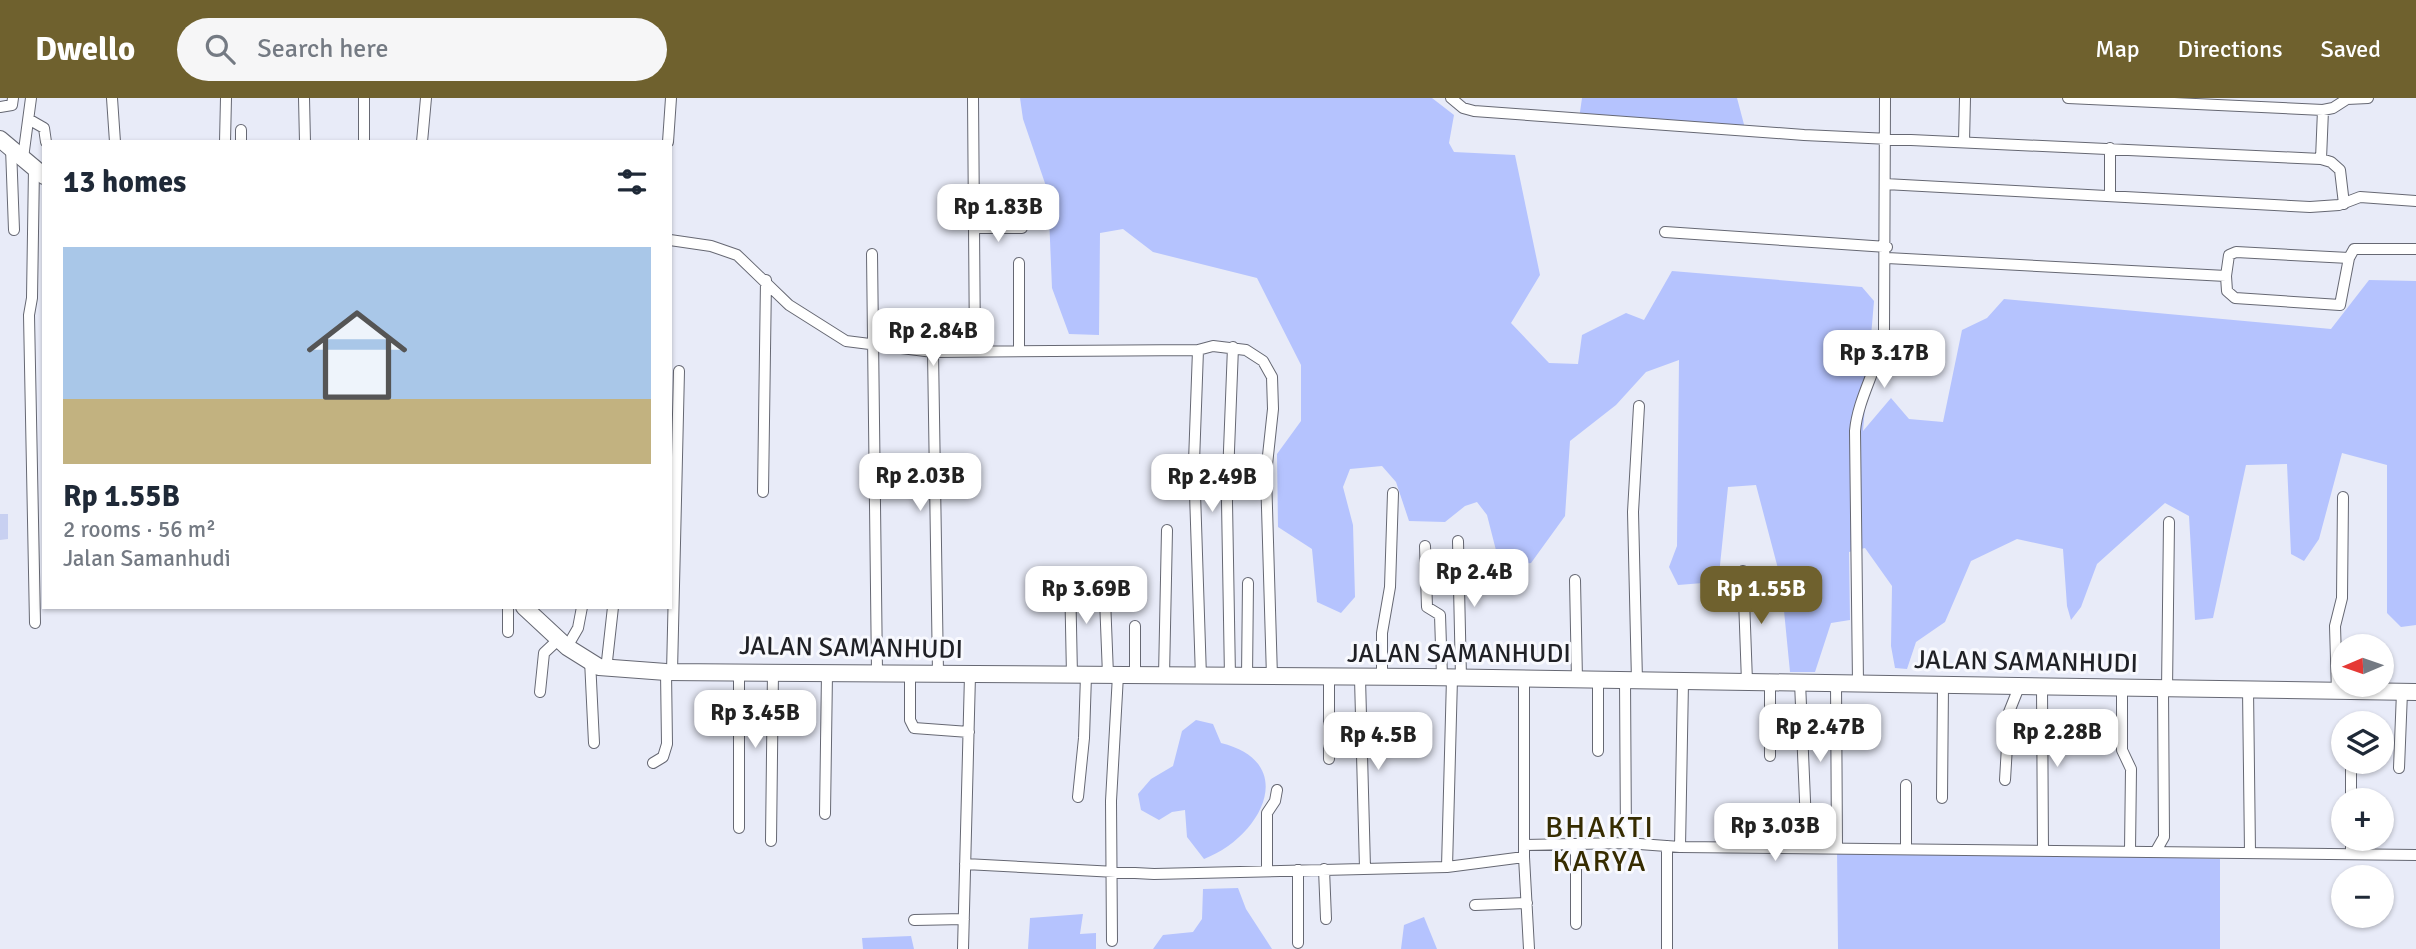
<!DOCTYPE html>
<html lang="en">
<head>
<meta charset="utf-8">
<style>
  :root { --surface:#fff; --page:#f6f6f7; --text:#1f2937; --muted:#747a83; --accent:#6f612e }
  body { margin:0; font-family:Signika,sans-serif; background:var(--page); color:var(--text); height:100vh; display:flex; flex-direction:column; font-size:26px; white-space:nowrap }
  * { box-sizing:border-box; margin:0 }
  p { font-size:23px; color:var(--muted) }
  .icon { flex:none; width:38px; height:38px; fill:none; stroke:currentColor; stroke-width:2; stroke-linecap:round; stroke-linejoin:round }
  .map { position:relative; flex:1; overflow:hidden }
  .sheet { position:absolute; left:42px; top:42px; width:630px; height:469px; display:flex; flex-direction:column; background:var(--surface); border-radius:0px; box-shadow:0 2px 5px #0004 }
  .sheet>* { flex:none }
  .needle { width:46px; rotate:268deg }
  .fabs { position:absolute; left:2331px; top:536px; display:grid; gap:14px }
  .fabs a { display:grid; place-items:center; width:63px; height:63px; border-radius:50%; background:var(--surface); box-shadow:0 2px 5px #0004; font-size:35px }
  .price { position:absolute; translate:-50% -60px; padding:0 16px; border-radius:14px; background:#fff; color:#222; font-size:23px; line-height:46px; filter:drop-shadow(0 2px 4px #0008) }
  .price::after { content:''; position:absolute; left:50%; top:42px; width:21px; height:16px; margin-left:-10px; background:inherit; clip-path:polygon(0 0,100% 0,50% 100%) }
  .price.selected { background:var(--accent); color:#fff }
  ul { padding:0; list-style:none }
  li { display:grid; align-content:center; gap:14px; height:371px; padding:0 21px }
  li span { display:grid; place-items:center; height:217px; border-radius:0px; color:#555 }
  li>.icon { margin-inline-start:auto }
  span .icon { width:126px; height:126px; fill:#fffc; stroke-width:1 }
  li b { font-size:30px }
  h2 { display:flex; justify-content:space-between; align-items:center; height:84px; padding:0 21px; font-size:30px }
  header { display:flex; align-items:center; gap:42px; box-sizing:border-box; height:98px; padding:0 35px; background:var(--accent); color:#fff }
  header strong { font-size:33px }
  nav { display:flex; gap:38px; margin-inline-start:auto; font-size:24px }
  .search { width:490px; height:63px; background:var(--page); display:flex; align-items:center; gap:18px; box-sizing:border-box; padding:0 24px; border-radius:38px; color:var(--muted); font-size:26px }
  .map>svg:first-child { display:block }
  .green { fill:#b5c3fe }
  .water { fill:#c8d0f1 }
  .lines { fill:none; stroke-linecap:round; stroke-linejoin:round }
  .street-casing { stroke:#666873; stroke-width:12 }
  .secondary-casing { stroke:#666873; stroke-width:18 }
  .street { stroke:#fff; stroke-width:10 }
  .secondary { stroke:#fff; stroke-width:16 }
  .labels { text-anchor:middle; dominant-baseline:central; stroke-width:6; stroke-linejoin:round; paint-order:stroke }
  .street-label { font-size:26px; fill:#202126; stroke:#f8f9fe }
  .quarter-label { font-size:30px; letter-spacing:2px; fill:#362c01; stroke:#f8f9fe }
</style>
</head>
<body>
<header>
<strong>Dwello</strong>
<div class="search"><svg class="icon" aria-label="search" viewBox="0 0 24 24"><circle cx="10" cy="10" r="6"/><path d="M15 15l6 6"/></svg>Search here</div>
<nav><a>Map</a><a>Directions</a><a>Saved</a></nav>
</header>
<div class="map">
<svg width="2416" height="851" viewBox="0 0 2416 851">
  <rect width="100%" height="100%" fill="#e8ebf8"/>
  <!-- green -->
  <path class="green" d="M1020 0H1432L1454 17 1449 45 1454 54 1515 57 1540 177 1511 225 1549 265 1578 266 1582 237 1626 215 1644 222 1672 173 1862 189 1874 203 1863 333 1891 300 1909 321 1943 324 1962 232 1987 220 2004 201 2331 231 2369 182 2416 183V527L2401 529 2387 515V367L2342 355 2319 441 2304 463 2291 456 2287 366 2246 367 2213 520 2195 522 2189 418 2165 405 2097 466 2081 509 2071 522 2067 508 2063 451 2017 441 1971 463 1945 524 1916 544 1907 571 1895 570 1891 548 1892 488 1865 450 1849 454 1850 522 1831 525 1815 574H1790L1781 482 1756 387 1728 389 1719 477 1703 485 1678 487 1669 469 1677 448 1679 262 1646 274 1616 307 1570 343 1565 418 1531 465 1500 468 1487 417 1477 404 1465 408 1445 424 1409 423 1396 384 1382 368 1350 371 1343 389 1353 427 1355 499 1341 515 1317 504 1312 451 1278 429 1277 356 1301 323V267L1257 180 1153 154 1123 131 1100 135 1099 237 1069 236 1052 190 1048 94 1023 21Z
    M1582 0H1737L1746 34 1579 21Z
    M1196 622 1213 626 1221 645C1301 665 1260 740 1204 761L1187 739 1185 712 1172 714 1159 722 1141 712 1138 696 1151 681 1173 668 1182 633Z
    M1837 750 2220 761V851H1838Z
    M1238 790 1246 811 1272 851H1153L1163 837 1193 834 1202 821 1203 791Z
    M1083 816 1080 836 1096 835V851H1028L1030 820Z
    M1424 819 1437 851H1401L1404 827Z
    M911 838 914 851H863L862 840Z"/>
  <!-- water -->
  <path class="water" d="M0 416H8V441L0 442Z"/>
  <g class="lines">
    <!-- street casing -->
    <g class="street-casing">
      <path id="street" d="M112 0 115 44
        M304 0 305 44
        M973 0 975 254
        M1451 0 1463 10 1474 13 1804 37 2321 61 2323 12
        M2068 0 2323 12 2333 10 2347 1 2368 0
        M0 9 12 7 13 0
        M30 22 44 30 46 44
        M241 32V44
        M225 44 226 0
        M364 44V0
        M422 44 426 0
        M668 44 671 0
        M1964 44 1965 0
        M11 50 14 132
        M23 60 31 0
        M2321 61 2331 64 2340 72 2344 106
        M34 70 32 200 29 217 35 525
        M1885 86 2310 109 2339 107 2360 99 2416 103
        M2110 98V50
        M974 130H1022
        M1665 134 1887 149
        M670 142 711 148 737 157 789 207 846 243 933 254 1198 252 1213 248 1246 252 1263 263 1272 279 1273 311 1266 376 1272 579
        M872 156 877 574
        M1887 160 2226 178 2229 157 2236 154 2349 160
        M2226 178 2227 193 2235 200 2340 207 2349 160 2354 151H2416
        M1019 252V165
        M1198 252 1194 364 1201 579
        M933 254 938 575
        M763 394 766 182
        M1458 443 1461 580
        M1425 448 1427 509 1440 517 1442 579
        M1743 473 1747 584
        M1070 478 1072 578
        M1575 482 1577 582
        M1105 501 1108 577
        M1135 528V578
        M508 534V509
        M567 549 578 530 582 509
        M590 562 594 645
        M606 572 613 509
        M672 574 679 273
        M910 574V622L914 630 969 634
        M1164 578 1167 432
        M1230 579 1227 404 1233 249
        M1247 579 1248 485
        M1360 580 1365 770
        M1382 580V535L1390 489 1393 395
        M1524 582V759L1529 851
        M1598 582V653
        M1625 582 1626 745
        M1637 583 1633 414 1639 308
        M1800 584 1807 750
        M1836 585 1837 750
        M1858 585 1855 333C1858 299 1879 269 1884 234L1885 0
        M2042 589 2043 753
        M2122 591V652L2131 671 2130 752
        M2248 591 2250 754
        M2167 592 2169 424
        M540 594 544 555 559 541
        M2337 594 2335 528 2342 500 2343 399
        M1770 658V585
        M1329 661V580
        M2351 663V702
        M653 665 663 659 667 646 666 574
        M2399 670 2402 594
        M2005 682 2009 614 2019 589
        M1906 687V750
        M1078 699 1084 640 1086 577
        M1942 700 1943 587
        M825 716 827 575
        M739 730V573
        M2351 740V755
        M771 743 773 573
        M1524 747 1626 745 1680 749 1683 584
        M1680 749 2416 757
        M2156 753 2164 739 2163 592
        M965 766 1154 776 1447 769 1524 759
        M1447 769 1452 580
        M1324 771 1326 821
        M1298 772V845
        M1267 773V715L1275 703 1277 692
        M1475 807 1527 805
        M914 822 964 821
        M1576 826V747
        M1112 843 1111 703 1118 577
        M963 851 970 577
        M1667 851V748"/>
    </g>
    <!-- secondary casing -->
    <g class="secondary-casing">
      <path id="secondary" d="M0 41 44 78
        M524 509 567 549 599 569 666 574 1424 579 2416 594"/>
    </g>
    <!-- street -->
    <use href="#street" class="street"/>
    <!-- secondary -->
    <use href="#secondary" class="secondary"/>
  </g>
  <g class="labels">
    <!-- street labels -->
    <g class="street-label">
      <text transform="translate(851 550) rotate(1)">JALAN SAMANHUDI</text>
      <text x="1459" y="556">JALAN SAMANHUDI</text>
      <text transform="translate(2026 564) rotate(1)">JALAN SAMANHUDI</text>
    </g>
    <!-- quarter labels -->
    <g class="quarter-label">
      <text x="1600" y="729">BHAKTI<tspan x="1600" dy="34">KARYA</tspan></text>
    </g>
  </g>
</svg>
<div class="fabs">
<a><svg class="needle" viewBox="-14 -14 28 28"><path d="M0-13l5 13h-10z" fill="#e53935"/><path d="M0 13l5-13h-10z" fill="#747a83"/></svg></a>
<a><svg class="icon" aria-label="layers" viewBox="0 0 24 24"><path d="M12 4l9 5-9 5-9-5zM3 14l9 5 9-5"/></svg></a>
<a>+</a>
<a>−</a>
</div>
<b class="price" style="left:998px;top:146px">Rp 1.83B</b>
<b class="price" style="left:933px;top:270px">Rp 2.84B</b>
<b class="price" style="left:1884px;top:292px">Rp 3.17B</b>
<b class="price" style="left:920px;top:415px">Rp 2.03B</b>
<b class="price" style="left:1212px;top:416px">Rp 2.49B</b>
<b class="price" style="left:1474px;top:511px">Rp 2.4B</b>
<b class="price" style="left:1086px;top:528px">Rp 3.69B</b>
<b class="price selected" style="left:1761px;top:528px">Rp 1.55B</b>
<b class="price" style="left:755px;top:652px">Rp 3.45B</b>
<b class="price" style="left:1820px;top:666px">Rp 2.47B</b>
<b class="price" style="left:2057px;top:671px">Rp 2.28B</b>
<b class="price" style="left:1378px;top:674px">Rp 4.5B</b>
<b class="price" style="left:1775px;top:765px">Rp 3.03B</b>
<section class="sheet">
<h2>13 homes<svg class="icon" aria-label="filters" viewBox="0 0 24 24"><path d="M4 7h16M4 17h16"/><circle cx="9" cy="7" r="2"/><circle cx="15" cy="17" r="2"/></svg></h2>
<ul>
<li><span style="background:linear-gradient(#a9c7e8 70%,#c2b280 0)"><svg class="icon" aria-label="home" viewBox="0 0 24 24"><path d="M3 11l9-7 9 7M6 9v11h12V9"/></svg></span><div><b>Rp 1.55B</b><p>2 rooms · 56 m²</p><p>Jalan Samanhudi</p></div></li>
</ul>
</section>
</div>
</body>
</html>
